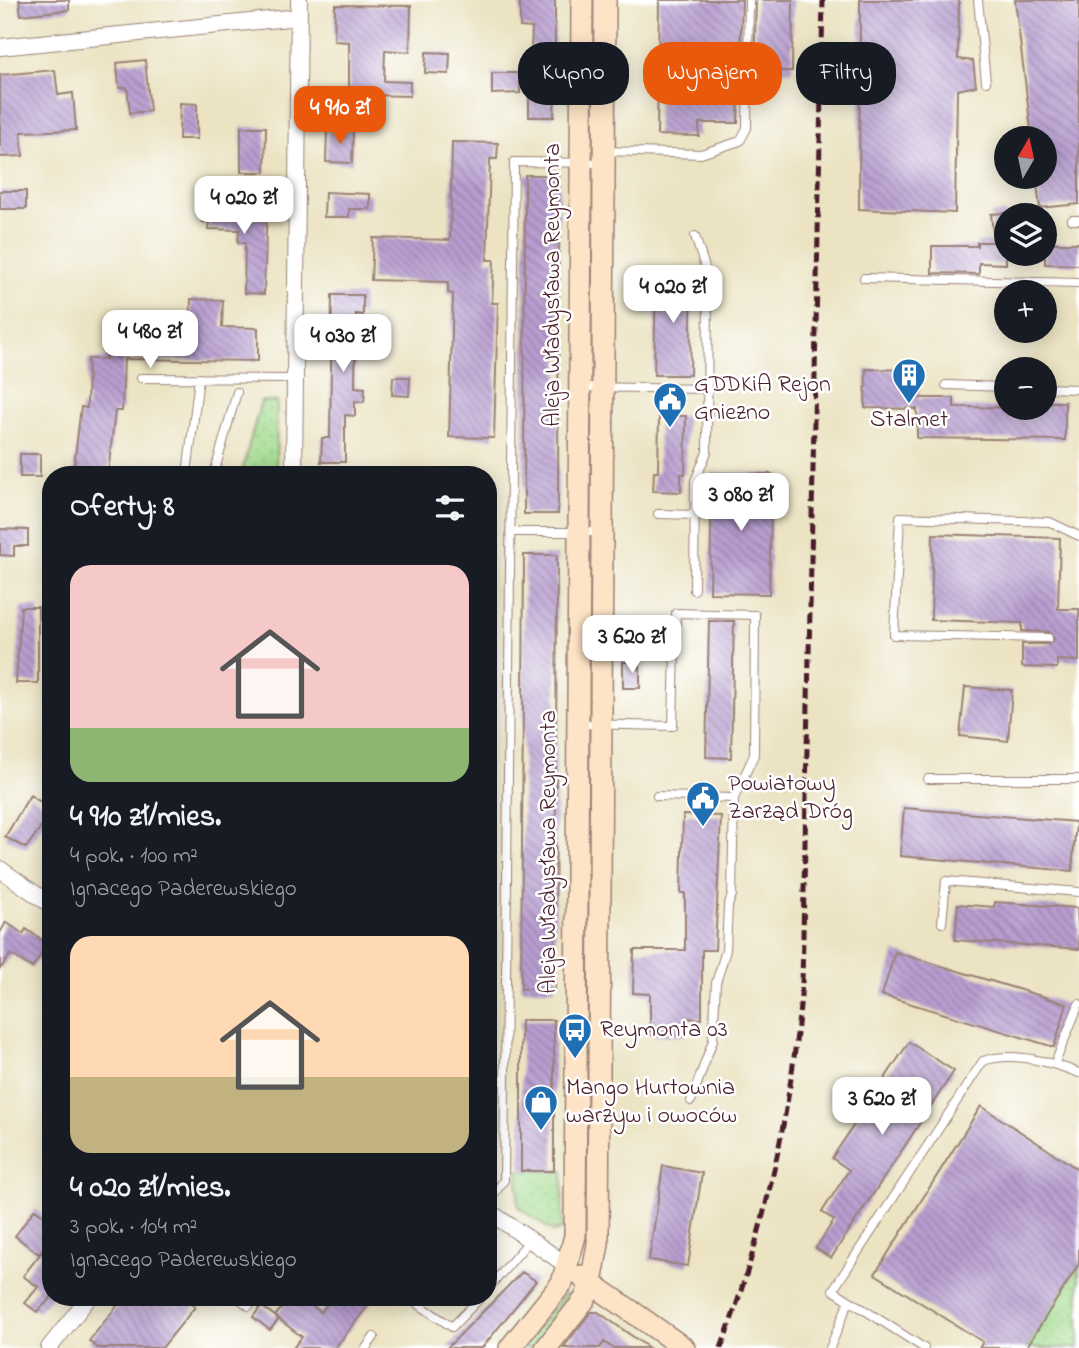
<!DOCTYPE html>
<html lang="pl">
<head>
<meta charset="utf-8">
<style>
  :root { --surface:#171b24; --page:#20242c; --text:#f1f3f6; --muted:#9ea1a6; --accent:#ea580c }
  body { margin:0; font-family:"Indie Flower",sans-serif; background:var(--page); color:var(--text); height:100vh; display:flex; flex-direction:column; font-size:26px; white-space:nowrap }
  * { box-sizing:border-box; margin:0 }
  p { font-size:23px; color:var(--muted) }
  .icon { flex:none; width:38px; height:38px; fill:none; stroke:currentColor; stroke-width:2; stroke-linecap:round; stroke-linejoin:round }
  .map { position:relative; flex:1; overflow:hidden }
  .sheet { position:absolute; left:42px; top:466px; width:455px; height:840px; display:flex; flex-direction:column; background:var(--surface); border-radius:28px; box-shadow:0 4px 18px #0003 }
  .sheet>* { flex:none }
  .guide { position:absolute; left:518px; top:42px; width:455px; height:63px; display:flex; gap:14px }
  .needle { width:46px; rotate:9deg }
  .fabs { position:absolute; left:994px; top:126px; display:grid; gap:14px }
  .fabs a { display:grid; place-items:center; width:63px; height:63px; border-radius:50%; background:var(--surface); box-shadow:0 4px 18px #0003; font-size:35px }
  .price { position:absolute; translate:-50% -60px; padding:0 16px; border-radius:14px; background:#fff; color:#222; font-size:23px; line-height:46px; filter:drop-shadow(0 2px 4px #0008) }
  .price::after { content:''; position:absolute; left:50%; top:42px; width:21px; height:16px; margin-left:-10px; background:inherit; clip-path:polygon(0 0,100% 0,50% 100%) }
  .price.current { background:var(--accent); color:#fff }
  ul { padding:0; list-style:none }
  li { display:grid; align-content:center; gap:14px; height:371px; padding:0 28px }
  li span { display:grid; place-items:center; height:217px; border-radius:21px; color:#555 }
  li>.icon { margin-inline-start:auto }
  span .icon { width:126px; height:126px; fill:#fffc; stroke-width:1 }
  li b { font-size:30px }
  h2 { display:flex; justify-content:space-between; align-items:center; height:84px; padding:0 28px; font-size:30px }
  .chip { padding:0 24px; border-radius:28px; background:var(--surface); box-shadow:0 4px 18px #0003; font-size:24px; line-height:63px }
  .chip.current { background:var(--accent); color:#fff }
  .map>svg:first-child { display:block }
  .grass { fill:url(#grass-dots); stroke:#767c5c; stroke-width:2 }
  .building { fill:url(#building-back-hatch) }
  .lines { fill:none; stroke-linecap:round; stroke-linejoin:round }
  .lane-casing { stroke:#9a8176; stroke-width:10 }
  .street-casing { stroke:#9a8176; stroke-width:18 }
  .secondary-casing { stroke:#9a8176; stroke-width:24 }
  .lane { stroke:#fff; stroke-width:8 }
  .street { stroke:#fff; stroke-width:16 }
  .secondary { stroke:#fee4c6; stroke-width:21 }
  .rail { stroke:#4a1f2b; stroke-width:5; stroke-dasharray:10 5; stroke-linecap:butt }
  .labels { text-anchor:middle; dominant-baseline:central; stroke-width:5; stroke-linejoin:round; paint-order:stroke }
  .street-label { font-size:24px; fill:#4a1f2b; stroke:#fff }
  .poi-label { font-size:24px; fill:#4a1f2b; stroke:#fff; text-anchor:start }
</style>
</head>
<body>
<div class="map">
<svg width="1079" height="1348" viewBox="0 0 1079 1348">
  <defs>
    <pattern id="grass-dots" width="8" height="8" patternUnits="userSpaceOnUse" patternTransform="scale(1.75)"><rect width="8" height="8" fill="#a1da8c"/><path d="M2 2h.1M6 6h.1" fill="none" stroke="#8cbb79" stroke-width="1.8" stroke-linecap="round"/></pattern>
    <pattern id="building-back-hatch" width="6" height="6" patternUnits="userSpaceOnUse" patternTransform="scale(1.75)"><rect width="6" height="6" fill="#b79ed0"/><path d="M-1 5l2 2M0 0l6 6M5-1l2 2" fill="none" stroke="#9780a9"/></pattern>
  </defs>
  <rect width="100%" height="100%" fill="#fff"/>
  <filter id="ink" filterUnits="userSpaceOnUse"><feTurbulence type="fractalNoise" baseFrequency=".0143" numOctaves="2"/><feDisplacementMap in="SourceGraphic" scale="14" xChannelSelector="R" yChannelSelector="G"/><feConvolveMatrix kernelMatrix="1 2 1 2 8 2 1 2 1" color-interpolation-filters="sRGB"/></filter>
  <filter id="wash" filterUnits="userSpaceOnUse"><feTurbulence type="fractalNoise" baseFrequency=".00686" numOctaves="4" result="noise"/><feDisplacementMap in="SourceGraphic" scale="28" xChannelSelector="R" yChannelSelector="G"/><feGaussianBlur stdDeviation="1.57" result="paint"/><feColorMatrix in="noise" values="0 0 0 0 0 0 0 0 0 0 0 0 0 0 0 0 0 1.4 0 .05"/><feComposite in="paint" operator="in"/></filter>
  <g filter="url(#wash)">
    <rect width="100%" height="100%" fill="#ebe3c2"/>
    <!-- grass -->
    <path class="grass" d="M595 181 593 367H590L591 182Z
      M261 401 277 402 276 474H241Z
      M589 552H593L592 704 587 705Z
      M588 744H591L589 989 586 988Z
      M586 1017H590L588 1244H585Z
      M518 1170 563 1171 562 1229 554 1232 518 1207Z
      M1079 1264V1348H1026Z
      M565 1294 572 1296V1300L535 1348H521Z"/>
    <g id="blocks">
      <!-- building -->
      <path class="building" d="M19 0H69V10L21 15Z
        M520 0H555V55L531 54 532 28 520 27Z
        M659 0H742L738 123H699V136L657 135Z
        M756 0H793L792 71H754Z
        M860 0H959L958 59 973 61 976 86 957 90 955 213 859 209Z
        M1015 0H1079V204L1040 208 1036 177H1045V138H1032Z
        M335 5 411 6 410 52 385 50 384 81 410 82V96L366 95V123H349V42L334 41Z
        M426 52 450 53 449 74 425 73Z
        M145 60 150 111 130 113 127 87 119 88 117 63Z
        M55 70 58 95 73 93 76 130 21 132 23 156 0 157V75Z
        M492 73H520V93L492 94Z
        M529 89 555 90 554 117H529Z
        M180 103 197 104V139H179Z
        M241 127H266L265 172H241Z
        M327 130H353L352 163 326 162Z
        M452 142 498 143 497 159H490L487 260H494L492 303H498L494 438 449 437 453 294 448 293V282L371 280 373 238 450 240Z
        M525 175H559L558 514H524Z
        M0 191H26V209H0Z
        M325 192 370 194V209H349V217H324Z
        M267 203 264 294 244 293 245 243H238L239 230 208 229 209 222H202L203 204Z
        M1006 213V264L979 263V274L932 273V246H977V242H994L991 214Z
        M1045 243H1079V265L1045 264Z
        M656 274 692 275 690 375H654Z
        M332 295H363V315L356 314 355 387 365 388 364 402 355 401V416L345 415V462H321L322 438H330Z
        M191 299 223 300 222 327 258 328V361L124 359 122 411H115L108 474H73L81 407 87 408 88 359H106V325L190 327Z
        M866 369 920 370 919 398H954V407L1045 408V402H1065V440L917 438V409L865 408Z
        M393 377H410L409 396 392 395Z
        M659 416H686L685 474H681V492L653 491 654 472H658Z
        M20 454H40V477H20Z
        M712 473 772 474 769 594 710 593Z
        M0 529 28 530V546H14V556L0 555Z
        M933 534 1060 538 1058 609H1079V661L1057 660V668L1022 667V644H1049L1054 639 1049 632 1022 631V623L931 620Z
        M524 555H557L555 989H521Z
        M21 607H38V683H16Z
        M709 621H734L731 758 706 757Z
        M623 662H640V688H623Z
        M965 687 1012 690 1008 741 960 736Z
        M30 795 51 809V813L26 848 5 837Z
        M904 808 1076 822 1072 871 900 856Z
        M683 815 721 816 715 950H702V1019L685 1018V1036L650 1035V994L633 993 634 950H685V893H681Z
        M995 902 1077 908 1079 949 955 940 958 904 994 907Z
        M6 922 23 934 26 929 48 944 32 968 11 954 0 969V933Z
        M895 952 1067 1004 1054 1047 882 995Z
        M521 1020H554V1171H521Z
        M909 1042 954 1071 831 1258 816 1248 834 1220 822 1212 849 1170 832 1158Z
        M981 1106 1079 1170V1264L1026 1348H979L983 1342 875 1274Z
        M663 1166 702 1173 688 1266 649 1260Z
        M35 1209 51 1221V1238L39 1254 15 1236Z
        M51 1240V1298L37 1312 25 1303 38 1287 23 1276Z
        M522 1272 536 1281 482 1348H447Z
        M124 1297H182L195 1307 162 1348H98L89 1341Z
        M299 1297 321 1312 333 1297H375L335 1348H293L302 1337 275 1316 289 1299 294 1303Z
        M261 1306 279 1319 270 1330 253 1317Z
        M591 1312H598L649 1348H613L604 1342 600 1348H563Z"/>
    </g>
  </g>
  <g filter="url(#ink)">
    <use href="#blocks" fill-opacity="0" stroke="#9a8176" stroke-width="2"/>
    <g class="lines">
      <!-- lane casing -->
      <g class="lane-casing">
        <path id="lane" d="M978 0 986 82
          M605 151 701 154 740 141 747 128 749 0
          M1072 220H1079
          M864 278 1079 283
          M141 378 295 379
          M946 385 1006 387
          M581 387 707 389
          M1045 388 1079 389
          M187 474 199 378
          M214 474 237 392
          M658 514 696 515
          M510 532H602
          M694 590 695 481 707 452 708 277 695 236
          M1048 638 894 635 900 517 1050 522 1079 536
          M579 724 673 726 676 613 755 615 754 755 734 798 657 796
          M928 779H1079
          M942 923 946 881 1079 892
          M1055 1063 1079 1004
          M691 1101 713 1040 716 983 726 950 728 906 732 895 734 798
          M488 1203 504 1180 514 162 603 163
          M488 1289 530 1240
          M237 1297 249 1306 256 1297
          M408 1297 452 1327 481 1297
          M366 1348 374 1337
          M830 1348 849 1301
          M924 1348 833 1290 983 1061C1012 1051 1051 1062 1079 1073"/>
      </g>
      <!-- street casing -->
      <g class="street-casing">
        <path id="street" d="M0 47 299 17
          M294 474 299 0
          M0 869 51 905
          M488 1211 568 1266
          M49 1348 89 1297"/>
      </g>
      <!-- secondary casing -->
      <g class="secondary-casing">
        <path id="secondary" d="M581 1276 684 1348
          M510 1348 562 1283 575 1236 582 0
          M546 1348 585 1299 591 1283 598 1244 605 0"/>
      </g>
      <!-- lane -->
      <use href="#lane" class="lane"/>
      <!-- street -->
      <use href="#street" class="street"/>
      <!-- secondary -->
      <use href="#secondary" class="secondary"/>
      <!-- rail -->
      <path class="rail" d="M721 1348C765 1231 792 1108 802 983L823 0"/>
    </g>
  </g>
  <!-- icons -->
  <defs>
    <g id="building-pin" transform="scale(1.75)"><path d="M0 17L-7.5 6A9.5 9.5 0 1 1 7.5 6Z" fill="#1f6fb2" stroke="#fff"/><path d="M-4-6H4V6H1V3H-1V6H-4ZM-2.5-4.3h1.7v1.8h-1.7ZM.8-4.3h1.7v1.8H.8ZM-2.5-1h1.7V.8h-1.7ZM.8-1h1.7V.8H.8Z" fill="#fff"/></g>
    <g id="civic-pin" transform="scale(1.75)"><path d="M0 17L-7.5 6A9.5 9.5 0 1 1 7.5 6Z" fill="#1f6fb2" stroke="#fff"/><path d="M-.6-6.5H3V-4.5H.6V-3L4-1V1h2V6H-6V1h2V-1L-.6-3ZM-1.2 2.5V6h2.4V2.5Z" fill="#fff"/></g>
    <g id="bus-pin" transform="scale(1.75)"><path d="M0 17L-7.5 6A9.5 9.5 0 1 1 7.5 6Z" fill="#1f6fb2" stroke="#fff"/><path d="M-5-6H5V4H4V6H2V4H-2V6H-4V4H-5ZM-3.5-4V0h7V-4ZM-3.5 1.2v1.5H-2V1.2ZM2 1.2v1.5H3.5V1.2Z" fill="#fff"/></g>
    <g id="shop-pin" transform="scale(1.75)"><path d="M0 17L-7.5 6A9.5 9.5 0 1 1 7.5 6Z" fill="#1f6fb2" stroke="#fff"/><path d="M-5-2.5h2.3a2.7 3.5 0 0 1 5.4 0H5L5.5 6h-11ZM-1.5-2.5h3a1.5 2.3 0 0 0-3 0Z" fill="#fff"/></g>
  </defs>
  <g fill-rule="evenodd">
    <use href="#building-pin" x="909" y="375"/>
    <use href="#civic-pin" x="670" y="399"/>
    <use href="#civic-pin" x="703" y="798"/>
    <use href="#bus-pin" x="575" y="1030"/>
    <use href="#shop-pin" x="541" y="1102"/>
  </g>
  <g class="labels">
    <!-- street labels -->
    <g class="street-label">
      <text transform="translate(553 285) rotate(-90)">Aleja Władysława Reymonta</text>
      <text transform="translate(549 852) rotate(-90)">Aleja Władysława Reymonta</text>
    </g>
    <!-- poi labels -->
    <g class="poi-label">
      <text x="694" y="385">GDDKiA Rejon<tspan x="694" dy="28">Gniezno</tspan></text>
      <text x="909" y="420" text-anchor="middle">Stalmet</text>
      <text x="728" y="784">Powiatowy<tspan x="728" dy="28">Zarząd Dróg</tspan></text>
      <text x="600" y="1030">Reymonta 03</text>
      <text x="566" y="1088">Mango Hurtownia<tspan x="566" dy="28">warzyw i owoców</tspan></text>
    </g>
  </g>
</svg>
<div class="fabs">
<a><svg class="needle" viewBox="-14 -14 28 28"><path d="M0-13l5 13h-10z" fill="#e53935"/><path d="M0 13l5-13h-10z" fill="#9ea1a6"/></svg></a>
<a><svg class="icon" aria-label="layers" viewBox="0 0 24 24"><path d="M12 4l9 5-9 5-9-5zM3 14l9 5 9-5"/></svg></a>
<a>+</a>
<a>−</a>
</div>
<b class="price current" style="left:340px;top:146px">4 910 zł</b>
<b class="price" style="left:244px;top:236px">4 020 zł</b>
<b class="price" style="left:673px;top:325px">4 020 zł</b>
<b class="price" style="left:150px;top:370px">4 480 zł</b>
<b class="price" style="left:343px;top:374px">4 030 zł</b>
<b class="price" style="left:741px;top:533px">3 080 zł</b>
<b class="price" style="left:632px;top:675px">3 620 zł</b>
<b class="price" style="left:882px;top:1137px">3 620 zł</b>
<div class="guide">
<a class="chip">Kupno</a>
<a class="chip current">Wynajem</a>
<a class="chip">Filtry</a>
</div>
<section class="sheet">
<h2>Oferty: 8<svg class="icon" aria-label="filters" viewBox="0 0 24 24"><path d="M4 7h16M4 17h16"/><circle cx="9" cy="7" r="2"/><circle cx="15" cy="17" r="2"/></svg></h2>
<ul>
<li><span style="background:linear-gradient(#f6c9c9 75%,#8fb573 0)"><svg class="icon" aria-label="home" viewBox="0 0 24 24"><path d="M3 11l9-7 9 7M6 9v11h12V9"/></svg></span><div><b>4 910 zł/mies.</b><p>4 pok. · 100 m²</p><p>Ignacego Paderewskiego</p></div></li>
<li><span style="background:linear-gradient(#ffd9b3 65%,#c2b280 0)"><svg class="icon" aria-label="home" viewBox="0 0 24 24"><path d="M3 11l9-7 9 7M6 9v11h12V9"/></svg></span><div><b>4 020 zł/mies.</b><p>3 pok. · 104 m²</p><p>Ignacego Paderewskiego</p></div></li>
</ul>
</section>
</div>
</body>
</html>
